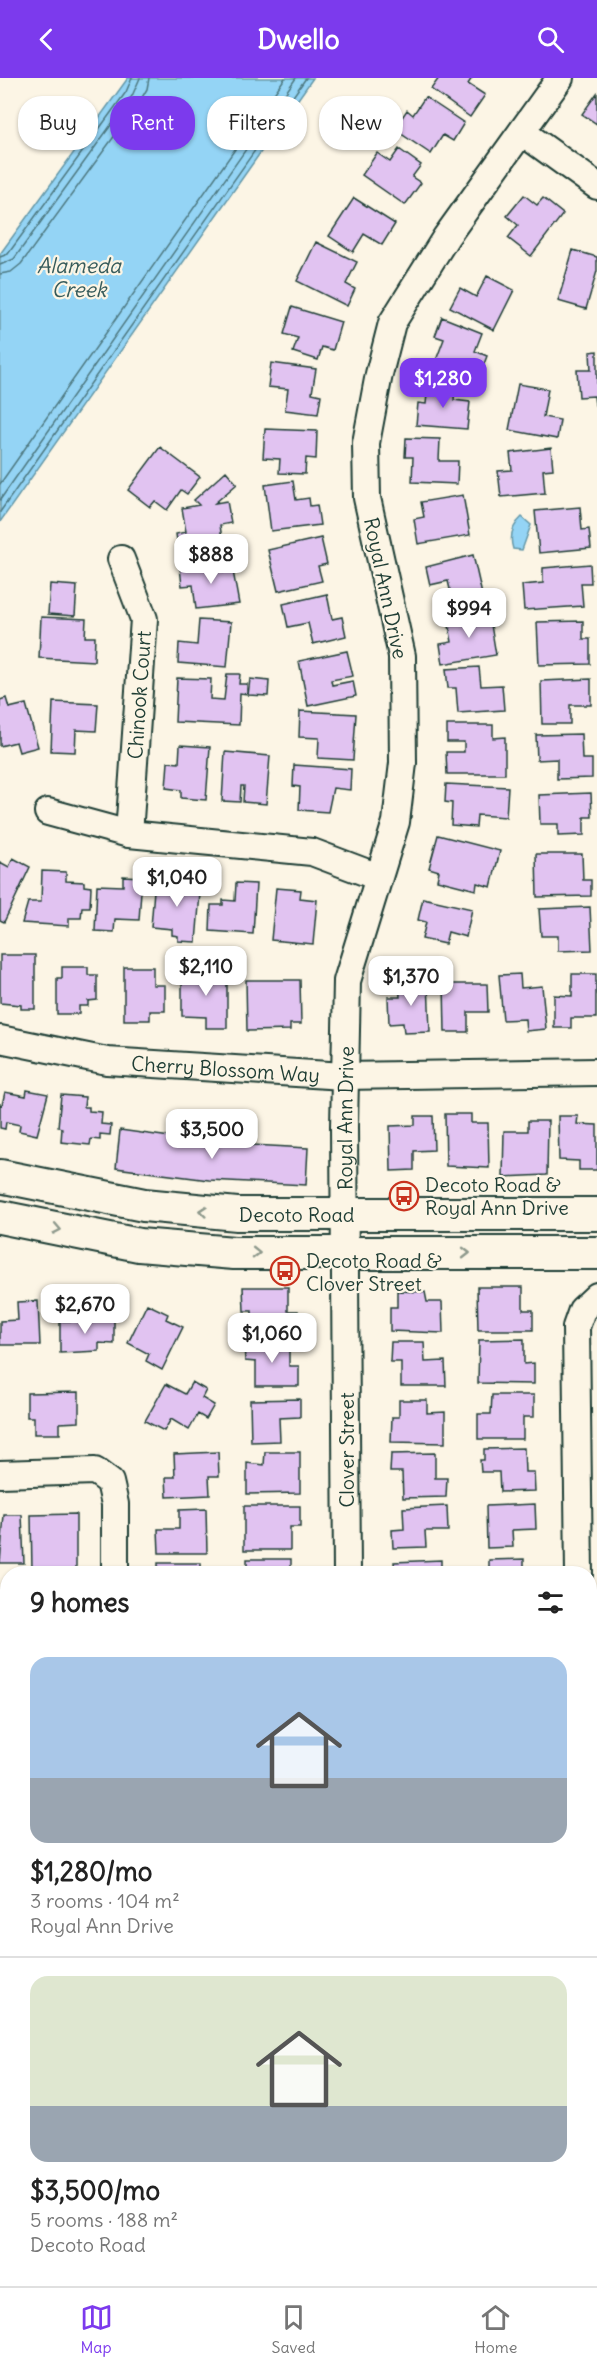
<!DOCTYPE html>
<html lang="en">
<head>
<meta charset="utf-8">
<style>
  :root { --surface:#fff; --page:#f6f6f6; --text:#222; --muted:#767676; --line:#e0e0e0; --accent:#7c3aed }
  body { margin:0; font-family:Delius,sans-serif; background:var(--page); color:var(--text); height:100vh; display:flex; flex-direction:column; font-size:22px; white-space:nowrap }
  * { box-sizing:border-box; margin:0 }
  p { font-size:20px; color:var(--muted) }
  .icon { flex:none; width:33px; height:33px; fill:none; stroke:currentColor; stroke-width:2; stroke-linecap:round; stroke-linejoin:round }
  .map { position:relative; flex:1; overflow:hidden }
  .details { position:absolute; left:0px; top:1488px; width:597px; height:720px; display:flex; flex-direction:column; background:var(--surface); border-radius:24px 24px 0 0; box-shadow:0 2px 4px #0004 }
  .details>* { flex:none }
  .banner { position:absolute; left:18px; top:18px; width:561px; height:54px; display:flex; gap:12px }
  .price { position:absolute; translate:-50% -51px; padding:0 14px; border-radius:12px; background:#fff; color:#222; font-size:20px; line-height:39px; filter:drop-shadow(0 2px 3px #0008) }
  .price::after { content:''; position:absolute; left:50%; top:36px; width:18px; height:14px; margin-left:-9px; background:inherit; clip-path:polygon(0 0,100% 0,50% 100%) }
  .price.current { background:var(--accent); color:#fff }
  ul { padding:0; list-style:none }
  li { display:grid; align-content:center; gap:12px; height:318px; padding:0 30px }
  li+li { border-top:2px solid var(--line) }
  li span { display:grid; place-items:center; height:186px; border-radius:18px; color:#555 }
  li>.icon { margin-inline-start:auto }
  span .icon { width:108px; height:108px; fill:#fffc; stroke-width:1 }
  li b { font-size:26px }
  h2 { display:flex; justify-content:space-between; align-items:center; height:72px; padding:0 30px; font-size:26px }
  .chip { padding:0 21px; border-radius:24px; background:var(--surface); box-shadow:0 2px 4px #0004; font-size:21px; line-height:54px }
  .chip.current { background:var(--accent); color:#fff }
  header { display:flex; justify-content:space-between; align-items:center; height:78px; padding:0 30px; background:var(--accent); color:#fff; font-size:27px; font-weight:700 }
  .dock { display:flex; justify-content:space-around; align-items:center; height:84px; border-top:2px solid var(--line); background:var(--surface); font-size:16px; color:var(--muted) }
  .dock a { display:grid; justify-items:center; gap:3px }
  .dock .current { color:var(--accent) }
  .map>svg:first-child { display:block }
  .water { fill:#94d4f5; stroke:#6598a8; stroke-width:1.5 }
  .lines { fill:none; stroke-linecap:round; stroke-linejoin:round }
  .shore { stroke:#4e7981; stroke-width:1.5 }
  .building { fill:#e1c3f1; stroke:#1f3d34; stroke-width:1.5 }
  .minor-casing { stroke:#1f3d34; stroke-width:30 }
  .major-casing { stroke:#1f3d34; stroke-width:36 }
  .minor { stroke:#fcf5e5; stroke-width:26 }
  .major { stroke:#fcf5e5; stroke-width:32 }
  .oneway { stroke:#8e998c }
  .labels { text-anchor:middle; dominant-baseline:central; stroke-width:4.5; stroke-linejoin:round; paint-order:stroke }
  .street-label { font-size:20px; fill:#1f3d34; stroke:#fcf5e5 }
  .poi-label { font-size:20px; fill:#1f3d34; stroke:#fcf5e5; text-anchor:start }
  .water-label { font-size:21px; font-style:italic; fill:#365b5b; stroke:#fcf5e5 }
</style>
</head>
<body>
<header><svg class="icon" aria-label="back" viewBox="0 0 24 24"><path d="M15 5l-7 7 7 7"/></svg>Dwello<svg class="icon" aria-label="search" viewBox="0 0 24 24"><circle cx="10" cy="10" r="6"/><path d="M15 15l6 6"/></svg></header>
<div class="map">
<svg width="597" height="2208" viewBox="0 0 597 2208">
  <rect width="100%" height="100%" fill="#fcf5e5"/>
  <filter id="ink" filterUnits="userSpaceOnUse"><feTurbulence type="fractalNoise" baseFrequency=".0167" numOctaves="2"/><feDisplacementMap in="SourceGraphic" scale="12" xChannelSelector="R" yChannelSelector="G"/><feConvolveMatrix kernelMatrix="1 2 1 2 8 2 1 2 1" color-interpolation-filters="sRGB"/></filter>
  <g filter="url(#ink)">
    <!-- water -->
    <path class="water" d="M128 0H313L0 444V176Z
      M522 439 531 447 522 472 513 471C509 458 512 448 522 439Z"/>
    <g class="lines">
      <!-- shore -->
      <path class="shore" d="M0 179 8 176 126 14 132 0
        M0 187 14 181 132 18 140 0
        M0 196 11 194 21 186 140 23 147 11 149 0
        M0 406 285 0
        M0 422 296 0
        M0 434 306 0"/>
    </g>
    <!-- building -->
    <path class="building" d="M439 0H472L468 6 485 17 470 39 431 11Z
      M597 15V46L582 36Z
      M425 19 464 45 453 63 443 57 431 76 394 51 407 32 413 37Z
      M399 71 421 87 412 99 421 105 405 127 362 97 377 75 390 84Z
      M524 117 537 127 543 120 563 136 531 178 508 160 518 147 507 138Z
      M354 120 395 146 382 167 364 156 353 174 329 158Z
      M316 164 357 184 346 206 355 211 347 228 297 203Z
      M573 172 597 179V193L586 231 558 223Z
      M487 198 514 212 494 252 450 229 460 210 476 219Z
      M292 229 341 244 333 272 322 269 318 282 293 274 298 260 284 256Z
      M442 239 482 255 475 273 487 278 478 302 435 285 444 261 435 258Z
      M597 273V327H595L594 318 579 319 577 292H591L590 274Z
      M271 285 316 291 312 315 321 317 318 336 285 332 288 311 268 309Z
      M428 306 455 308 454 322 470 324 467 351 416 347 418 325 426 326Z
      M518 306 548 311 543 339 560 342 557 361 509 352Z
      M265 351 317 353 316 381 306 380 305 396 279 395 280 381 263 380Z
      M406 360 440 361 439 383H458L457 406 412 404 413 379H405Z
      M160 369 200 399 187 416 181 412 167 432 155 423 150 429 128 412Z
      M551 370 553 391 543 392 545 415 501 419 498 393 512 392 510 375Z
      M226 393 237 406 215 425 227 423 231 445 220 447 223 468 179 475 176 456 186 454 182 430 199 427 194 422Z
      M293 403 296 422 309 420 310 428 317 427 320 447 271 453 265 407Z
      M463 417 470 457 418 466 414 441 424 439 421 424Z
      M580 429 582 452 589 451 591 470 539 475 535 433Z
      M321 460 327 486 318 488 322 503 278 513 268 472Z
      M473 477 483 521 454 528 448 503 430 507 426 489Z
      M223 484 224 494 233 493 239 526 196 531 193 507 182 508 180 489Z
      M590 486 591 505H581L583 528 524 532 522 507 543 505V490Z
      M50 506 77 508 75 538 48 536Z
      M327 516 332 541 342 539 346 558 313 566 308 545 288 549 283 526Z
      M489 535 496 577 443 586 440 566 452 564 448 542Z
      M41 539 86 541 85 559H95L94 583 39 580Z
      M199 542 231 544 227 589 178 585 179 565 197 567Z
      M583 543V561H590V586L539 587 537 544Z
      M347 573 353 598 331 602 332 607 353 603 356 618 308 628 299 583Z
      M479 589 481 608 502 607 504 632 458 635 456 610H448L446 591Z
      M227 596H240L239 606H247V616L240 615 239 647 175 644 177 600 211 601 210 621 224 622Z
      M250 601 269 603 268 618 248 617Z
      M591 601V627H570V646H542L541 603Z
      M6 620 9 630 26 626 38 669 19 674 16 664 0 668V622Z
      M53 624 98 626 96 653 76 652 75 674 51 673Z
      M300 633 356 636 353 682 318 680 319 660 299 659Z
      M447 647H493V660L505 659V696H447L446 674H464V664H447Z
      M581 656 582 681H592V700L557 701V681L537 682 536 657Z
      M180 667 210 669 206 722 181 720V712L166 710 168 684 179 685Z
      M225 674 270 678 266 726 243 724 244 708H241L240 724 222 723Z
      M294 687 351 691 350 712 333 710 328 734 299 732 300 709 293 708Z
      M446 706 508 709 506 739 477 737 476 749 451 747 452 725 445 724Z
      M591 715 592 739H584V757L558 758V746H540L539 717Z
      M438 757 500 773 491 809 477 805 476 812 437 802 439 793 429 790Z
      M536 776H582L583 802H591V818L537 819Z
      M13 780 30 789 4 844 0 842V784L9 789Z
      M42 793 66 794V803L84 804V808L91 809 90 829H82L81 840H69V848L22 845 28 824H41Z
      M123 798 142 799 139 842 115 841 114 854 95 853 97 807 123 808Z
      M155 800 176 801 175 812 181 813V802L201 803 196 864 178 863V858L172 857V851L151 849Z
      M236 805 256 806 253 856 210 853 211 827H223V822L235 823Z
      M276 810 301 812 300 820 317 822 313 866 271 862Z
      M423 820 472 831 466 859 448 854 445 866 422 861 426 844 418 842Z
      M590 829 592 872 558 873V858H541L539 831Z
      M0 877H35V931H21V927L0 925Z
      M62 889H88V897H97V922L88 923V928H79V936H57V900H62Z
      M124 889H153V907H165V933H150V942H124Z
      M182 894H227V950H206V939L182 938Z
      M520 896 521 910 542 908 546 951 526 953 525 941 503 942 499 897Z
      M572 896H596V940H571V950H554V917L572 918Z
      M246 902H300L301 946H290V952L247 953Z
      M428 903 430 954 404 955 403 945 389 946 388 919H400L399 904Z
      M444 906H487L488 934H468V954H445Z
      M27 1012 48 1016 37 1057 19 1053 20 1047 6 1044 5 1051 0 1050V1026L2 1027 5 1014 26 1018Z
      M61 1017 85 1019 84 1029H89V1033L102 1034 101 1046 111 1047 110 1057 100 1056V1062L91 1061 90 1067 61 1064 62 1050 58 1049Z
      M445 1036H471V1045H488L489 1090 446 1088Z
      M415 1038H433L434 1072 414 1073V1092L391 1093 390 1048 415 1047Z
      M558 1038H578L577 1046 597 1047V1092H579V1083L559 1082Z
      M528 1043H548L547 1097 503 1099 504 1053H528Z
      M120 1052 213 1065 308 1070 306 1107 209 1102 116 1090Z
      M243 1209H288V1233H298V1250L252 1251V1233H244Z
      M477 1209H523V1232H533V1252H478Z
      M397 1213 425 1214 427 1224H442L443 1255 390 1253V1229H397Z
      M38 1223 40 1267H0V1243L18 1242 17 1224Z
      M147 1226 168 1236 166 1241 183 1249 162 1292 146 1283 149 1276 128 1265Z
      M114 1242V1266L99 1265V1273L60 1275V1243Z
      M524 1261V1286L534 1285V1306L478 1305 479 1262Z
      M391 1264H424L425 1284 445 1283 446 1308H401V1284H390Z
      M244 1265H289V1288H299V1308H256V1284L245 1283Z
      M192 1304 206 1312 202 1320 214 1327 206 1341 198 1336 189 1352 171 1341 164 1353 145 1343 166 1306 185 1316Z
      M79 1314V1344L60 1345V1356H34V1339H27V1315Z
      M492 1317H534V1339H523V1361H478V1336H491Z
      M300 1321V1339L279 1340 280 1363 251 1364 250 1322Z
      M399 1322H427V1335L445 1334V1365L391 1364 392 1339H399Z
      M524 1370 525 1394H534L535 1413 500 1414 499 1394H481L480 1382H484V1371Z
      M218 1374 219 1398H209L210 1417 167 1419 166 1399H175L174 1376Z
      M265 1374H300V1415L247 1416V1385L264 1387Z
      M435 1375V1400H447L446 1419 403 1420 402 1394H390L391 1376Z
      M535 1426 536 1451 512 1452 513 1469 487 1470 486 1428Z
      M244 1428H300V1449H290V1472H244Z
      M447 1428 448 1453H425L426 1469 393 1470 392 1452 404 1451 403 1430Z
      M206 1431 207 1475H159L158 1451H179V1432Z
      M76 1436V1492H32L31 1437Z
      M4 1437H22L24 1485H0Z
      M247 1481H291V1496H247Z
      M524 1481V1496H484L489 1494V1482Z
      M441 1482V1496H395L394 1484Z
      M158 1485H201V1496H158Z
      M8 1525V1570H0V1526Z
      M0 1691 4 1709 0 1710Z
      M23 2200H72V2208H23Z
      M380 2200H427L423 2208H375Z
      M488 2200H532V2208H488Z
      M341 2202V2208H322L321 2203Z
      M283 2203H308V2208H283Z
      M203 2205V2208H187L186 2206Z
      M215 2205H234V2208H215Z"/>
    <g class="lines">
      <!-- minor casing -->
      <g class="minor-casing">
        <g id="minor">
          <path d="M522 54 597 108"/>
          <path d="M121 481 144 541 129 756"/>
          <path d="M48 734 129 756 312 774 378 799"/>
          <path id="s1" d="M0 961 107 983 344 998 597 994"/>
          <path d="M0 1396 95 1393 110 1404 115 1426V1496"/>
          <path id="s2" d="M347 1496 344 1049 347 903 396 744 403 685 402 578 367 420 366 365 379 296 392 245 446 159 560 0"/>
          <path d="M579 1496 576 1249 582 1232 597 1218"/>
          <path d="M0 1630H8"/>
          <path d="M116 2200V2208"/>
          <path d="M584 2200V2208"/>
        </g>
      </g>
      <!-- major casing -->
      <g class="major-casing">
        <g id="major">
          <path id="s3" d="M0 1098 144 1127 237 1136H597"/>
          <path d="M0 1139 139 1167 234 1175H597"/>
        </g>
      </g>
      <!-- minor -->
      <use href="#minor" class="minor"/>
      <!-- major -->
      <use href="#major" class="major"/>
    </g>
    <!-- one-way arrows -->
    <defs><path id="oneway-chevron" d="M-2-3.5L2.5 0L-2 3.5" fill="none" stroke-width="1.6" stroke-linecap="round" stroke-linejoin="round" transform="scale(1.5)"/></defs>
    <g class="oneway">
      <use href="#oneway-chevron" transform="translate(203 1133) rotate(-174)"/>
      <use href="#oneway-chevron" transform="translate(57 1151) rotate(11)"/>
      <use href="#oneway-chevron" transform="translate(256 1175) rotate(1)"/>
      <use href="#oneway-chevron" transform="translate(466 1175)"/>
    </g>
  </g>
  <!-- icons -->
  <defs>
    <g id="bus-ring" transform="scale(1.5)"><circle r="9.5" fill="#fcf5e5" stroke="#c8321e" stroke-width="1.5"/><path d="M-5-6H5V4H4V6H2V4H-2V6H-4V4H-5ZM-3.5-4V0h7V-4ZM-3.5 1.2v1.5H-2V1.2ZM2 1.2v1.5H3.5V1.2Z" fill="#c8321e"/></g>
  </defs>
  <g fill-rule="evenodd">
    <use href="#bus-ring" x="404" y="1118"/>
    <use href="#bus-ring" x="285" y="1193"/>
  </g>
  <g class="labels">
    <!-- street labels -->
    <g class="street-label">
      <text transform="translate(386 510) rotate(78)">Royal Ann Drive</text>
      <text transform="translate(139 617) rotate(-86)">Chinook Court</text>
      <text stroke="none"><textPath href="#s1" startOffset="228">Cherry Blossom Way</textPath></text>
      <text stroke="none"><textPath href="#s2" startOffset="456">Royal Ann Drive</textPath></text>
      <text stroke="none"><textPath href="#s3" startOffset="300">Decoto Road</textPath></text>
      <text transform="translate(346 1372) rotate(-90)">Clover Street</text>
    </g>
    <!-- poi labels -->
    <g class="poi-label">
      <text x="425" y="1106">Decoto Road &amp;<tspan x="425" dy="23">Royal Ann Drive</tspan></text>
      <text x="306" y="1182">Decoto Road &amp;<tspan x="306" dy="23">Clover Street</tspan></text>
    </g>
    <!-- water labels -->
    <g class="water-label">
      <text x="79" y="187">Alameda<tspan x="79" dy="24">Creek</tspan></text>
    </g>
  </g>
</svg>
<b class="price current" style="left:443px;top:331px">$1,280</b>
<b class="price" style="left:211px;top:507px">$888</b>
<b class="price" style="left:469px;top:561px">$994</b>
<b class="price" style="left:177px;top:830px">$1,040</b>
<b class="price" style="left:206px;top:919px">$2,110</b>
<b class="price" style="left:411px;top:929px">$1,370</b>
<b class="price" style="left:212px;top:1082px">$3,500</b>
<b class="price" style="left:85px;top:1257px">$2,670</b>
<b class="price" style="left:272px;top:1286px">$1,060</b>
<div class="banner">
<a class="chip">Buy</a>
<a class="chip current">Rent</a>
<a class="chip">Filters</a>
<a class="chip">New</a>
</div>
<section class="details">
<h2>9 homes<svg class="icon" aria-label="filters" viewBox="0 0 24 24"><path d="M4 7h16M4 17h16"/><circle cx="9" cy="7" r="2"/><circle cx="15" cy="17" r="2"/></svg></h2>
<ul>
<li><span style="background:linear-gradient(#a9c7e8 65%,#9aa5b1 0)"><svg class="icon" aria-label="home" viewBox="0 0 24 24"><path d="M3 11l9-7 9 7M6 9v11h12V9"/></svg></span><div><b>$1,280/mo</b><p>3 rooms · 104 m²</p><p>Royal Ann Drive</p></div></li>
<li><span style="background:linear-gradient(#dfe7d0 70%,#9aa5b1 0)"><svg class="icon" aria-label="home" viewBox="0 0 24 24"><path d="M3 11l9-7 9 7M6 9v11h12V9"/></svg></span><div><b>$3,500/mo</b><p>5 rooms · 188 m²</p><p>Decoto Road</p></div></li>
</ul>
</section>
</div>
<nav class="dock">
<a class="current"><svg class="icon" aria-label="map" viewBox="0 0 24 24"><path d="M3 6l6-2 6 2 6-2v14l-6 2-6-2-6 2zM9 4v14M15 6v14"/></svg>Map</a>
<a><svg class="icon" aria-label="saved" viewBox="0 0 24 24"><path d="M7 4h10v16l-5-4-5 4z"/></svg>Saved</a>
<a><svg class="icon" aria-label="home" viewBox="0 0 24 24"><path d="M3 11l9-7 9 7M6 9v11h12V9"/></svg>Home</a>
</nav>
</body>
</html>
